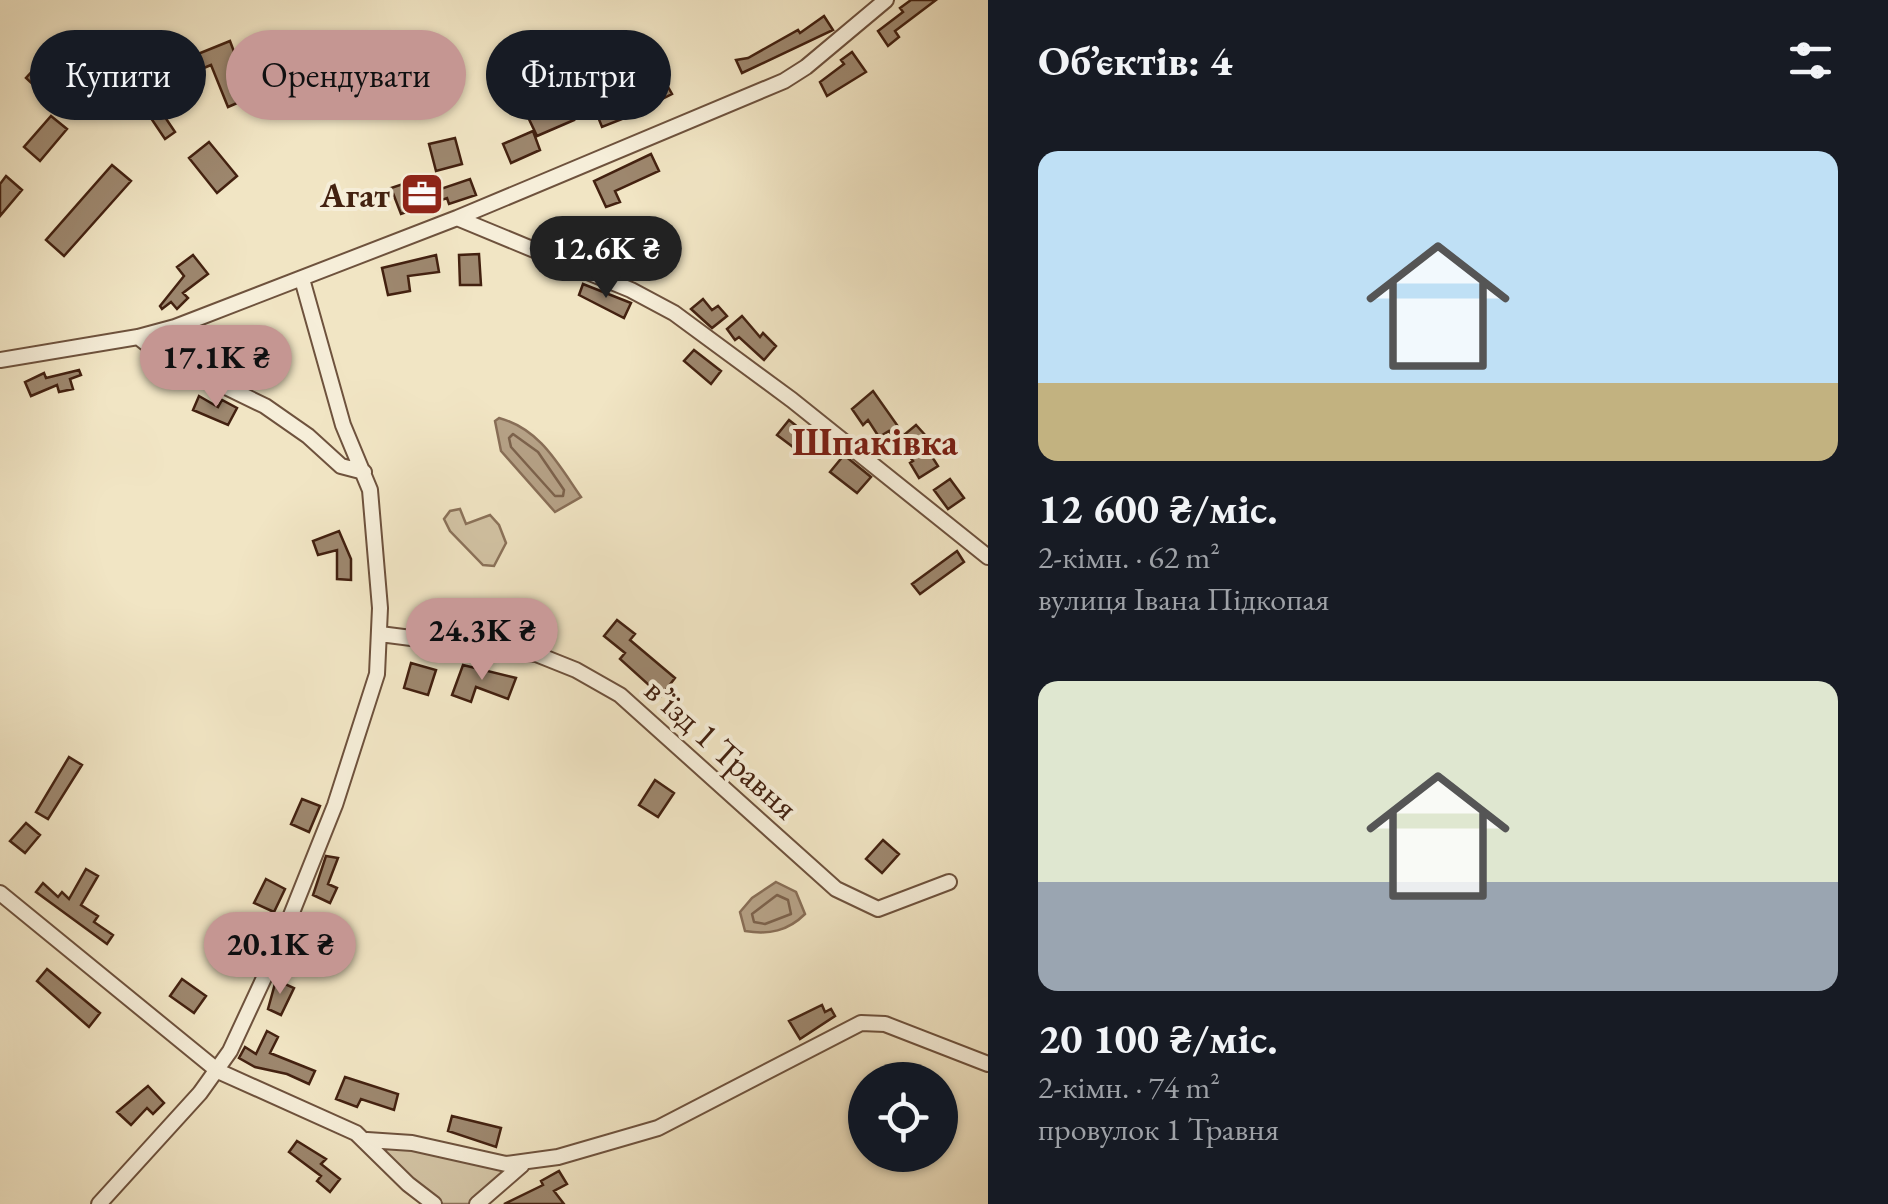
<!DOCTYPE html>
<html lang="uk">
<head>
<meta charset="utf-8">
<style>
  :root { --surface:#171b24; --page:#242831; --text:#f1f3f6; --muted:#9ea1a6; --accent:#c59692 }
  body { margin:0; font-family:"EB Garamond",serif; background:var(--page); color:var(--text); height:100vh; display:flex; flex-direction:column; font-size:38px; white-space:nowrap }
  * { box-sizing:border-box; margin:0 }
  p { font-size:32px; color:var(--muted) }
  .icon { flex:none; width:55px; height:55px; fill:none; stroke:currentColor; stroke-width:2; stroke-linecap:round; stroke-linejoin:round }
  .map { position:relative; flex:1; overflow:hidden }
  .side { display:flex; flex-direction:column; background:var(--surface); width:900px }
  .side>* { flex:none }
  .top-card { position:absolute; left:30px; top:30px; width:808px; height:90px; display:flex; gap:20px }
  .buttons { position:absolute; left:848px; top:1062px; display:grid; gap:20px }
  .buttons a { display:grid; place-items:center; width:110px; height:110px; border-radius:50%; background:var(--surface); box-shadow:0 2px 8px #0004; font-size:50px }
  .price { position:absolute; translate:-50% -85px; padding:0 22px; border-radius:35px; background:var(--accent); color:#111; font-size:32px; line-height:65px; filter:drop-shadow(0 2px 5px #0008) }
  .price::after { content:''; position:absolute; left:50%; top:60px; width:30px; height:22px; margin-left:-15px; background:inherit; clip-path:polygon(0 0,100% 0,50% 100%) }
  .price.active { background:#222; color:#fff }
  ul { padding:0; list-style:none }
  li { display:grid; align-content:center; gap:20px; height:530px; padding:0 50px }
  li span { display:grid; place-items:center; height:310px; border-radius:20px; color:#555 }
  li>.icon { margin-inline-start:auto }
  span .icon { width:180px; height:180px; fill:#fffc; stroke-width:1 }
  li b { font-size:42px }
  h2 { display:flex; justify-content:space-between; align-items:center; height:120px; padding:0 50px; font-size:42px }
  .tag { padding:0 35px; border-radius:45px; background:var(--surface); box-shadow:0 2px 8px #0004; font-size:35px; line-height:90px }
  .tag.active { background:var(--accent); color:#111 }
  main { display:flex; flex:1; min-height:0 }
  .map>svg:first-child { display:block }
  .green { fill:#d3c4a5; stroke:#8b725a; stroke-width:2.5 }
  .water { fill:#b6a287; stroke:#886e57; stroke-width:2.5 }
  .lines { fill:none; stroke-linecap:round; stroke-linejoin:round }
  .shore { stroke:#7c624c; stroke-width:2.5 }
  .building { fill:#9d876e; stroke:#432110; stroke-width:2.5 }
  .street-casing { stroke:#6e523d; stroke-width:18 }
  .street { stroke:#f6eed9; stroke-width:14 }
  .labels { text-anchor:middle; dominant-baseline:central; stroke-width:8; stroke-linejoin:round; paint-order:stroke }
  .poi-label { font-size:35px; font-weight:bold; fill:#432110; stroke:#f6eed9; text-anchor:end }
  .street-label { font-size:35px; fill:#432110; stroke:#f6eed9 }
  .neighbourhood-label { font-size:38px; font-weight:bold; fill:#7a1f14; stroke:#f6eed9 }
</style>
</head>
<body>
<main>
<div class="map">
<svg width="988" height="1204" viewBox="0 0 988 1204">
  <rect width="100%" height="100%" fill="#f1e5c4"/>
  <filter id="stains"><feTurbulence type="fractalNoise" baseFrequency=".002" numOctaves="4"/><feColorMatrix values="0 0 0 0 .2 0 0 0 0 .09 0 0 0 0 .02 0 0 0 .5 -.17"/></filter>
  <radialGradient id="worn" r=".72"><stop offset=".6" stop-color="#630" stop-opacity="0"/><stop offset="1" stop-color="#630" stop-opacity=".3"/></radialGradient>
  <!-- green -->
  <path class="green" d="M460 509 466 524 490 515 499 525 506 543 494 566 483 565 450 531 444 519 450 511Z
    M367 1140 522 1165 477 1204H434Z"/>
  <!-- water -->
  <path class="water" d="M499 418C540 429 558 464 581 497L555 512 501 451 495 421Z
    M776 882 796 892 805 914C788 931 769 935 745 931L740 912 752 898Z"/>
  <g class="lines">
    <!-- shore -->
    <path class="shore" d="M513 434 538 452 564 490 563 496H555L511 447 509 438Z
      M777 895 788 900 791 914 765 924 754 922 752 914Z"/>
  </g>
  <!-- building -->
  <path class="building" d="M911 0H936L895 31 899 37 888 46 878 31 903 12 900 8Z
    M824 16 833 30 742 73 736 60 748 58 798 30 800 33Z
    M230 41 251 97 228 107 211 65 194 72 188 58Z
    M595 49 622 119 602 127 574 57Z
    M852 52 866 72 827 96 820 82 844 64 841 60Z
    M36 67 65 94 55 105 26 78Z
    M659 71 672 94 654 103 642 80Z
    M140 80 175 132 165 139 130 87Z
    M565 100 574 120 537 136 528 117Z
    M51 116 67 129 40 161 24 147Z
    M533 131 540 150 511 163 503 144Z
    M455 138 462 164 436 171 429 144Z
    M209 142 237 176 217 193 189 158Z
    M651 154 659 171 615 191 620 202 606 207 594 181Z
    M112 165 131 181 64 256 46 240Z
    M430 175 435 191 470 179 476 195 449 204 447 198 401 214 391 188Z
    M6 176 22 190 0 216V184Z
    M611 221 620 237 607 245 622 257 615 267 589 252 582 238Z
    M479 254 481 285H460L459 255Z
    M193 255 208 274 183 293 188 298 177 309 171 302 162 309 160 306 184 276 177 267Z
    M436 255 439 272 408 276 410 291 388 295 382 268Z
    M583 284 631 303 624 318 579 295Z
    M703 299 712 310 718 306 727 316 712 328 691 309Z
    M742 316 760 337 763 333 776 346 764 360 739 337 735 340 727 329Z
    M694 350 721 371 711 384 684 361Z
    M79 370 81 375 70 379 73 389 59 392 57 385 31 396 25 382 44 373 46 378Z
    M873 391 904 435 916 425 927 437 922 441 938 466 919 478 910 463 913 461 889 431 879 437 868 420 863 425 852 409Z
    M199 396 218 407 222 400 237 408 228 425 193 410Z
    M789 420 809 436 797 450 777 435Z
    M844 455 871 477 857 493 830 472Z
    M950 479 964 498 948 509 934 490Z
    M339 531 351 559V580L337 579V550L318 555 313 541Z
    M957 551 964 562 920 594 912 584Z
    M617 620 635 634 630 640 675 678 661 696 620 659 625 653 604 636Z
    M411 663 436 670 428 695 404 688Z
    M463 665 516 678 508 699 476 687 471 702 452 695Z
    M69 757 82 765 48 819 36 812Z
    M655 780 674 793 658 817 639 805Z
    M302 799 320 806 309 832 291 824Z
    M26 823 40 835 25 853 10 841Z
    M883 840 899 854 882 873 866 859Z
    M326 856 338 858 328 884 337 888 330 903 313 895Z
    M86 869 98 876 81 905 98 916 94 922 113 935 107 944 36 892 43 883 58 897 62 892 69 899Z
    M266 879 285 889 274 912 254 903Z
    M47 969 100 1013 89 1027 37 981Z
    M182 979 206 996 194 1013 170 996Z
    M276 980 294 988 281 1015 268 1009Z
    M822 1005 825 1012 831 1009 835 1016 800 1039 789 1021Z
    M267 1031 278 1037 270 1053 315 1071 309 1084 287 1074 255 1067 239 1058 245 1047 256 1054Z
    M345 1077 398 1094 394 1110 361 1099 357 1107 336 1099Z
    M148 1086 164 1103 153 1114 147 1108 131 1125 117 1112Z
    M452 1116 501 1128 496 1147 448 1131Z
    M297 1141 326 1159 321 1164 340 1179 330 1192 317 1181 321 1176 289 1152Z
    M559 1171 567 1184 554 1191 564 1204H504L543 1185 541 1181Z"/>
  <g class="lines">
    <!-- street casing -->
    <g class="street-casing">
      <path id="street" d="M457 218 631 290 674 313 792 400 988 557
        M138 337 162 356 265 406 308 436 341 466 364 472
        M0 360 138 337 175 327 457 218 784 81 806 67 886 0
        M380 634 536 654 576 670 620 695 836 889 878 909 949 882
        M0 893 218 1071 356 1133 408 1184 434 1204
        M367 1140 412 1143 506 1164 558 1157 658 1128 861 1023 885 1024 988 1064
        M99 1204 200 1093 230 1051 277 950 335 805 377 674 380 608 370 490 343 425 302 279
        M477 1204 522 1165"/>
    </g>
    <!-- street -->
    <use href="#street" class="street"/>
  </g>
  <!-- icons -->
  <defs>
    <g id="office-square" transform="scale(2.25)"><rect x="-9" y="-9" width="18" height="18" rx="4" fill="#8f2418" stroke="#f6eed9"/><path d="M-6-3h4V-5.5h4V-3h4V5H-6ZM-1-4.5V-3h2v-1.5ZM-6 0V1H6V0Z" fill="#fff"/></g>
  </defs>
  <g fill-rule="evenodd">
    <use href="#office-square" x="422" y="194"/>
  </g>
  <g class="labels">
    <!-- poi labels -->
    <g class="poi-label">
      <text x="390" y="194">Агат</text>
    </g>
    <!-- street labels -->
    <g class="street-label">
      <text transform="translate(722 748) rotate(42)">в’їзд 1 Травня</text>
    </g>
    <!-- neighbourhood labels -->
    <g class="neighbourhood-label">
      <text x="875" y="441">Шпаківка</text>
    </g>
  </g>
  <rect width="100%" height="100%" filter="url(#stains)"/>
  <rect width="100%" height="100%" fill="url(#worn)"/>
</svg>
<div class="buttons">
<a><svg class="icon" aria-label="locate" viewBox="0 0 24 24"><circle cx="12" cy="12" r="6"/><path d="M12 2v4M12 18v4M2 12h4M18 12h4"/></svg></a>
</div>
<b class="price active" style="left:606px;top:301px">12.6K ₴</b>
<b class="price" style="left:216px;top:410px">17.1K ₴</b>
<b class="price" style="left:482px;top:683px">24.3K ₴</b>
<b class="price" style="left:280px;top:997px">20.1K ₴</b>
<div class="top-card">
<a class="tag">Купити</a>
<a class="tag active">Орендувати</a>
<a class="tag">Фільтри</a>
</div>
</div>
<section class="side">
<h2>Об’єктів: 4<svg class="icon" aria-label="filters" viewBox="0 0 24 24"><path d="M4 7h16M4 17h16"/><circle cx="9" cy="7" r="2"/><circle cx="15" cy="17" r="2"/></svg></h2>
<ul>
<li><span style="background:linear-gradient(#bfe0f5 75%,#c2b280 0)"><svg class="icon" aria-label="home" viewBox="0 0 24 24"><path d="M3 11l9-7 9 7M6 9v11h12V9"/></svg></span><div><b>12 600 ₴/міс.</b><p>2-кімн. · 62 m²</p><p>вулиця Івана Підкопая</p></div></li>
<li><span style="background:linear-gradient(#dfe7d0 65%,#9aa5b1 0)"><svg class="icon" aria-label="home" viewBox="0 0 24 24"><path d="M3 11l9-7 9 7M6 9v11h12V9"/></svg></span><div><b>20 100 ₴/міс.</b><p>2-кімн. · 74 m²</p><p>провулок 1 Травня</p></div></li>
</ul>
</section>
</main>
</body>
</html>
